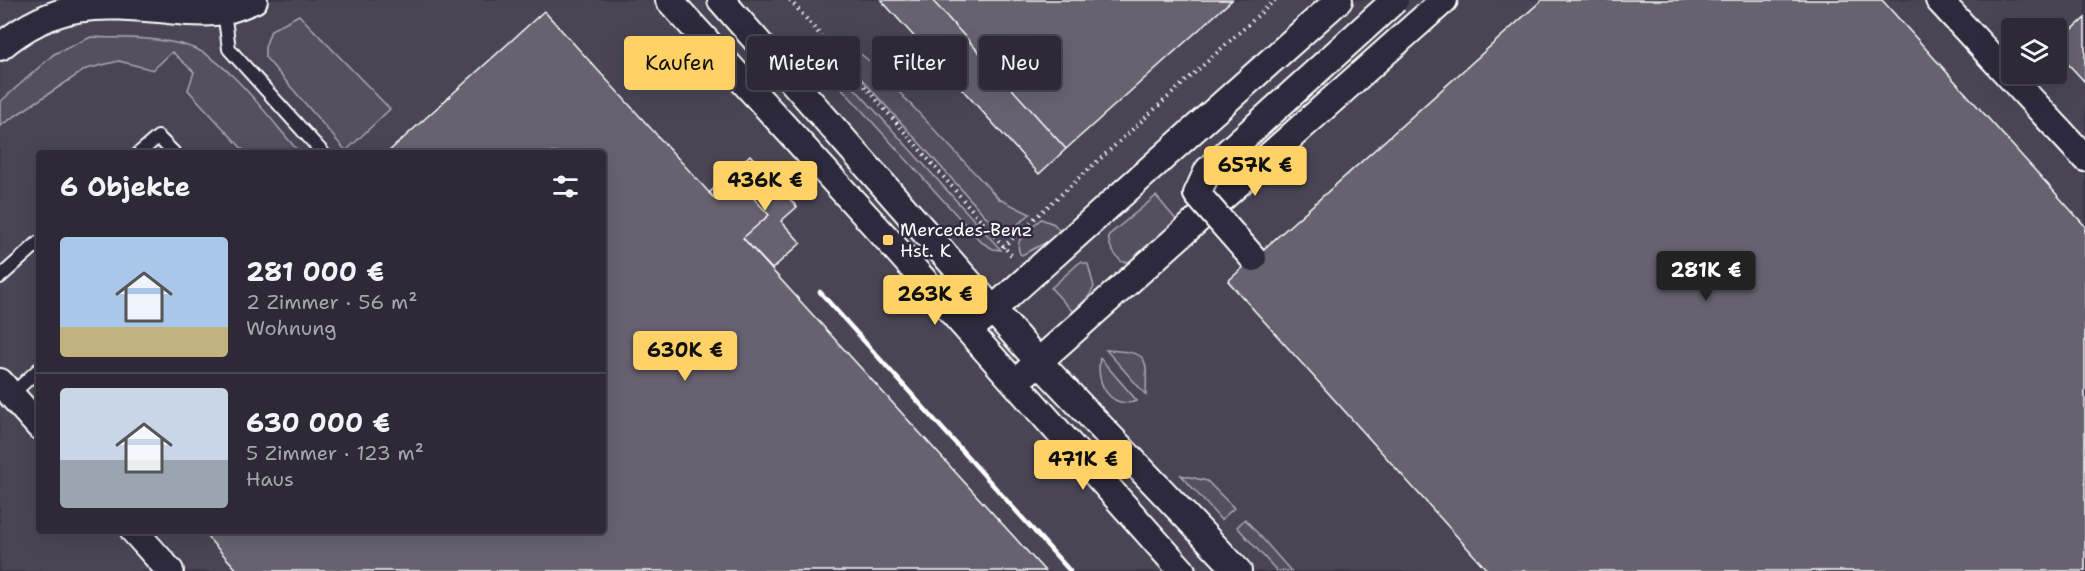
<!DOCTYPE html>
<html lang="de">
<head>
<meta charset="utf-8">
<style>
  :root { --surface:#2d2937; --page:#35313f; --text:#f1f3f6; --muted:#a7a6ad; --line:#484552; --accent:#ffd166 }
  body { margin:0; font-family:"Shantell Sans",sans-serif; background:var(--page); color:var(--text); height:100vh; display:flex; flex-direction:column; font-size:22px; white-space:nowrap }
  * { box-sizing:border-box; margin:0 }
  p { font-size:20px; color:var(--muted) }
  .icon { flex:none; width:33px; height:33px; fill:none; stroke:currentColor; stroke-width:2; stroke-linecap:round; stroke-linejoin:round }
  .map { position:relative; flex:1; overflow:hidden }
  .details { position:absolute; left:36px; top:150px; width:570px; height:384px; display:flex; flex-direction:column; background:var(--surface); border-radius:6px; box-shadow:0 6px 24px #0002,0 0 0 2px var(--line) }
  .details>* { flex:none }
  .top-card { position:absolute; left:624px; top:36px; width:570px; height:54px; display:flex; gap:12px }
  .fabs { position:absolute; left:2001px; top:18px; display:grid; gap:12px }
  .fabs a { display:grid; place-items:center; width:66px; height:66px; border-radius:6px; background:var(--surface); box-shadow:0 6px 24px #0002,0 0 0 2px var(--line); font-size:30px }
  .price { position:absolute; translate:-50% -51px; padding:0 14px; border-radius:6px; background:var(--accent); color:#111; font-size:20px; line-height:39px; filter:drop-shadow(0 2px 3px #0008) }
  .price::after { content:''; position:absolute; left:50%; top:36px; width:18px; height:14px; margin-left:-9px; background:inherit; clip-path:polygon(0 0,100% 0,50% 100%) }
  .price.on { background:#222; color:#fff }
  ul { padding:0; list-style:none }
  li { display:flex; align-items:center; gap:18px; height:150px; padding:0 24px }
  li+li { border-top:2px solid var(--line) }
  li span { display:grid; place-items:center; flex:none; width:168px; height:120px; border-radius:6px; color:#555 }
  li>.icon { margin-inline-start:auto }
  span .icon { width:72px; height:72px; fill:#fffc; stroke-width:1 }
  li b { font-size:26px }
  h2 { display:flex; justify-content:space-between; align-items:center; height:72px; padding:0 24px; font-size:26px }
  .pill { padding:0 21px; border-radius:6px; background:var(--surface); box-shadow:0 6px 24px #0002,0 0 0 2px var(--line); font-size:21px; line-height:54px }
  .pill.on { background:var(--accent); color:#111 }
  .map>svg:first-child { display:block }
  .built { fill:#494455; fill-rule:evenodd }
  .green { fill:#555060; stroke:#aaa8b0; stroke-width:1.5 }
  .building { fill:#666270; stroke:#fff; stroke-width:1.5 }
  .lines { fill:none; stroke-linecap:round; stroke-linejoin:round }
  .service-casing { stroke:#fff; stroke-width:16 }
  .minor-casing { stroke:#fff; stroke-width:30 }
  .path { stroke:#fff; stroke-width:4; stroke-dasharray:1.5 4.5; stroke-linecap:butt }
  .service { stroke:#2f2a3d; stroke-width:12 }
  .minor { stroke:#2f2a3d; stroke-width:26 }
  .rail { stroke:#fff; stroke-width:4.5 }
  .minor-bridge-casing { stroke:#fff; stroke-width:30; stroke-linecap:butt }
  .minor-bridge { stroke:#2f2a3d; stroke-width:26 }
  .poi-dot { fill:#ffd166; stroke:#2f2a3d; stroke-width:2 }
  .labels { text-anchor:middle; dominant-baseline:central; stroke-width:5; stroke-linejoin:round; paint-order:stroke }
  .poi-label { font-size:18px; fill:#fff; stroke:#2f2a3d; text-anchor:start }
</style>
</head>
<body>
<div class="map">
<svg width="2085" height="571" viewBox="0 0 2085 571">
  <rect width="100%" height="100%" fill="#3c3749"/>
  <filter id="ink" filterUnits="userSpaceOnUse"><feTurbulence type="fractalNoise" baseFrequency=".0167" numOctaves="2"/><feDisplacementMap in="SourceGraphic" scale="12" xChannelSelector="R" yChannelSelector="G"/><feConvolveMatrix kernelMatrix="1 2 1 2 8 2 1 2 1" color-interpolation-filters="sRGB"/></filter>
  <g filter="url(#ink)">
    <!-- built -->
    <path class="built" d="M0 0H2085V571H0ZM2012 28H2056V74H2012ZM39 153H603V531H39Z"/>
    <!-- green -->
    <path class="green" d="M299 15 390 109 346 151 265 57V47L271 30Z
      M91 37C125 39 164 36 196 49 231 64 274 124 300 153H246L188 90 194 72 172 52 153 70 119 61 86 69 0 126V102L54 54Z
      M831 45 858 52 873 64 999 199 1030 214 1008 233 998 230Z
      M821 51 1001 250 993 249 981 242 818 62Z
      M1156 196 1179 223 1134 262H1122C1115 256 1107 245 1109 235Z
      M1041 219 1054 224 1059 230 1058 236 1022 255 1020 254C1013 237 1030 229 1041 219Z
      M1080 262 1088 264 1094 287 1089 296 1073 312 1051 288Z
      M1106 350C1149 353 1147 354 1146 395Z
      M1100 358 1137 401C1109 410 1095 382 1100 358Z
      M1181 475 1207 481 1234 508 1221 520Z
      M1245 519 1291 571H1277L1237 527Z"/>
    <!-- building -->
    <path class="building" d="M881 0H932L1066 149 1039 174Z
      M932 0H1232L1066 149Z
      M1542 0H1882L2085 226V571H1488L1228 281Z
      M544 11 715 199 736 179 769 215 743 238 1045 571H238L202 531H603V153H387Z
      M2085 18V82L2056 51V44Z
      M750 155 797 207 781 221 801 243 772 269 743 238 769 215 736 179 715 199 709 193Z"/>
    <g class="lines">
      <!-- service casing -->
      <g class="service-casing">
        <path id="service" d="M224 11 229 49 323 153
          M139 153 158 137 174 153
          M0 277 39 242
          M11 395 39 369"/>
      </g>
      <!-- minor casing -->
      <g class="minor-casing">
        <path id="minor" d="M669 0 888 240 1182 571
          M721 0 1038 361 1238 571
          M1939 0 2085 158
          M0 47C56 0 99 4 168 10 185 12 206 14 223 11 233 9 244 4 254 0
          M981 320 1339 0
          M1027 372 1444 0
          M0 382 39 426
          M134 531 170 571"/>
      </g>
      <!-- path -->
      <path class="path" d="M790 0 1012 256
        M1003 247 1275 0"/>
      <!-- service -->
      <use href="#service" class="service"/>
      <!-- minor -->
      <use href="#minor" class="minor"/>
      <!-- rail -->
      <path class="rail" d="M820 292 1070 571"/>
      <!-- minor-bridge casing -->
      <g class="minor-bridge-casing">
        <path id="minor-bridge" d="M1253 258 1197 194 1208 170 1395 0"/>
      </g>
      <!-- minor-bridge -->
      <use href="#minor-bridge" class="minor-bridge"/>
    </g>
  </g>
  <!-- markers -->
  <rect class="poi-dot" x="882" y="234" width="12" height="12" rx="3"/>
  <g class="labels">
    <!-- poi labels -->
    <g class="poi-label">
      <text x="900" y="230">Mercedes-Benz<tspan x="900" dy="21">Hst. K</tspan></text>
    </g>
  </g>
</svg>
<div class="fabs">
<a><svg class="icon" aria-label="layers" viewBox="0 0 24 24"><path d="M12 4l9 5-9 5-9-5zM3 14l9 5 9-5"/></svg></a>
</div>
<b class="price" style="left:1255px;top:197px">657K €</b>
<b class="price" style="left:765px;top:212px">436K €</b>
<b class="price on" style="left:1706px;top:302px">281K €</b>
<b class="price" style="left:935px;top:326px">263K €</b>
<b class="price" style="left:685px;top:382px">630K €</b>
<b class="price" style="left:1083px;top:491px">471K €</b>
<div class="top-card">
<a class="pill on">Kaufen</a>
<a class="pill">Mieten</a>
<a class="pill">Filter</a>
<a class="pill">Neu</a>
</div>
<section class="details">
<h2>6 Objekte<svg class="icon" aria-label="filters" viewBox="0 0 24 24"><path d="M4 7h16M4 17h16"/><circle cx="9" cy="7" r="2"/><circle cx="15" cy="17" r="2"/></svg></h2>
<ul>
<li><span style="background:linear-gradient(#a9c7e8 75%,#c2b280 0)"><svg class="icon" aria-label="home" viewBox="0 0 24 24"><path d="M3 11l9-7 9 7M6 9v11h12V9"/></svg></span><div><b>281 000 €</b><p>2 Zimmer · 56 m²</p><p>Wohnung</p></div></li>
<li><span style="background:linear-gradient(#c9d6e8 60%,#9aa5b1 0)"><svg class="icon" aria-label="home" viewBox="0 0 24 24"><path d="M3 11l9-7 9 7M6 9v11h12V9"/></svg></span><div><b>630 000 €</b><p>5 Zimmer · 123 m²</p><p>Haus</p></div></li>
</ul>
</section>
</div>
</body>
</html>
